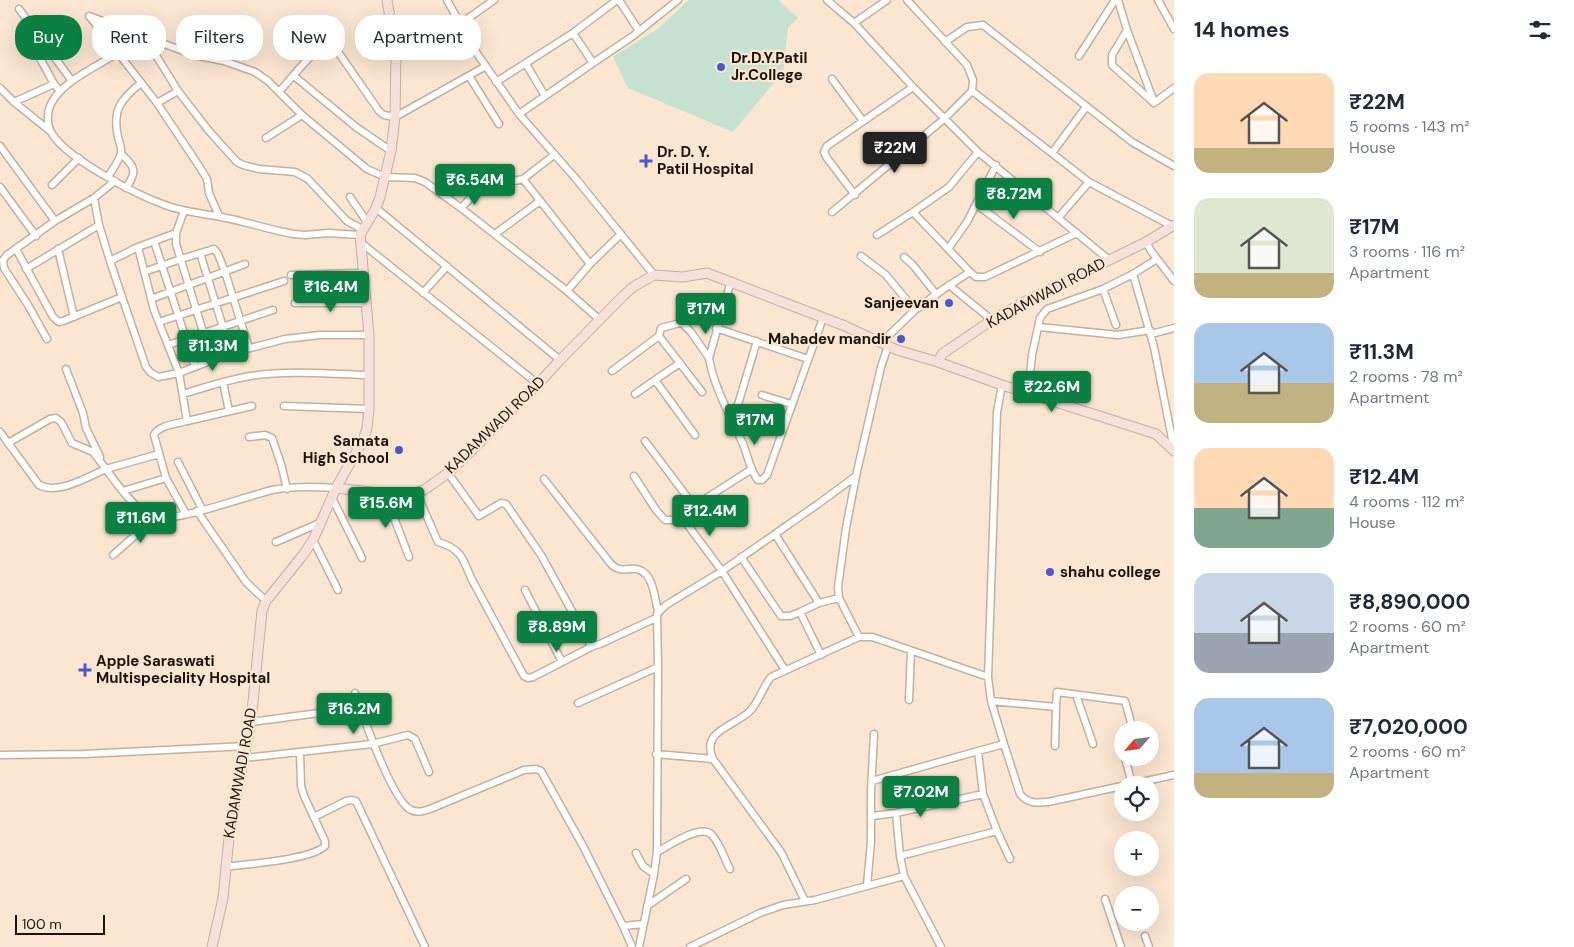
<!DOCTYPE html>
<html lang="en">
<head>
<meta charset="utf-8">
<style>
  :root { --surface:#fff; --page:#f2f2f3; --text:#1f2937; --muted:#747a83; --accent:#0b8043 }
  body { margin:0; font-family:"DM Sans",sans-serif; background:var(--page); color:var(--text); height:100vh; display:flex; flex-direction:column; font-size:19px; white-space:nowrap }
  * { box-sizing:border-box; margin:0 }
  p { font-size:16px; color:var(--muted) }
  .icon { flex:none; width:28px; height:28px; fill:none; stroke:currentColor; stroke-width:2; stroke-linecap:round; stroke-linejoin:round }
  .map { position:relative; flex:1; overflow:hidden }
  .panel { display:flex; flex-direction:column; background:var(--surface); width:400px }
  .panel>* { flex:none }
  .hud { position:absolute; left:15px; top:15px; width:475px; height:45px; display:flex; gap:10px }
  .needle { width:32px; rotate:242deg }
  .buttons { position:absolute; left:1114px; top:721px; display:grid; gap:10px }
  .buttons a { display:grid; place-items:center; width:45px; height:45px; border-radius:50%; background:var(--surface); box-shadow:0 5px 20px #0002; font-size:25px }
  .scale { position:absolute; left:15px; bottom:12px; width:90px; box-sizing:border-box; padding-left:5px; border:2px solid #1a130c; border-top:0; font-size:14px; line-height:18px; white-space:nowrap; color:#1a130c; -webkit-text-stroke:4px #fae6d1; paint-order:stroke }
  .price { position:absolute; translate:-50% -42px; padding:0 11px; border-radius:5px; background:var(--accent); color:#fff; font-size:16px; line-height:32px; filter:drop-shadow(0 1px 2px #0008) }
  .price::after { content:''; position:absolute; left:50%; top:30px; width:15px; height:11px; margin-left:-8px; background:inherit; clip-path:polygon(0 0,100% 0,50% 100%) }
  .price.current { background:#222; color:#fff }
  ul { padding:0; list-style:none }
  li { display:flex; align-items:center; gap:15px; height:125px; padding:0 20px }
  li span { display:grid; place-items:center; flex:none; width:140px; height:100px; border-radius:15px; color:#555 }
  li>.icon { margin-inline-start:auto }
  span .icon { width:60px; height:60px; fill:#fffc; stroke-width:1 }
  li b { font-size:21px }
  h2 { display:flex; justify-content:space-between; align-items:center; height:60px; padding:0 20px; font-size:21px }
  .tag { padding:0 18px; border-radius:20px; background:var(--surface); box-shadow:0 5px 20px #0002; font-size:18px; line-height:45px }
  .tag.current { background:var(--accent); color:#fff }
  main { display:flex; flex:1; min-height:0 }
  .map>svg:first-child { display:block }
  .green { fill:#c5e2d1 }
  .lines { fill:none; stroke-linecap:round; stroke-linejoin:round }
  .street-casing { stroke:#c4b19d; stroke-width:9 }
  .secondary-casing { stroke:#c4b19d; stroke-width:11 }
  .street { stroke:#fff; stroke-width:6 }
  .secondary { stroke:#f8e1da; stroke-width:9 }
  .poi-dot { fill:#4a58cd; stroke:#fae6d1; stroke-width:2 }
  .labels { text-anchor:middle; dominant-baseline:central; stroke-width:4.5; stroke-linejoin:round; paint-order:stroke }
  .poi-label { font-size:15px; font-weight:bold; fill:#1a130c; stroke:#fae6d1; text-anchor:start }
  .street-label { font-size:15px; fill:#1a130c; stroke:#fae6d1 }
</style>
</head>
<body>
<main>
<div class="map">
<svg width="1174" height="947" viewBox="0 0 1174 947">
  <rect width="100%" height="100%" fill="#fae6d1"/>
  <!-- green -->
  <path class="green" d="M689 0H778L798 18 788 27 783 72 733 132 628 88 613 57 659 28Z"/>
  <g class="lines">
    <!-- street casing -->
    <g class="street-casing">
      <path id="street" d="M447 0 476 52 519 114 577 180 654 275
        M619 0 639 31
        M827 0 854 23 913 87 978 152 1108 259
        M907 0 967 65 973 80 972 91 1089 182 1174 227
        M1118 0 1127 30 1112 55V65L1154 103 1174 88
        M1158 0 1174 29
        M19 9 72 81
        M89 16 194 55 224 61 255 72 268 81 302 115 367 169 385 177 415 178 425 182 461 208 567 291
        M90 17 157 103 199 166 207 179 209 193 219 216
        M854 23 887 0
        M21 30 41 60 54 84
        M1127 30 1154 102
        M573 33 593 63 633 36 678 0
        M144 36 178 91 209 131 237 162 243 165 259 169 295 172 308 179 347 221 362 229
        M945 42 967 27 983 25 1132 142 1174 166
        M118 53C97 66 59 83 50 106 47 113 47 125 51 132 65 158 137 195 165 205 183 212 202 213 221 217 245 221 269 230 294 234L305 235 328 233 360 235
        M396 55 460 24 494 0
        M1079 56 1115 0
        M526 64 545 96
        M294 76 356 127 391 151
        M469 76 499 124
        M832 79 863 121
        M496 82 573 33 617 0
        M0 88 14 102 54 84 60 91
        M279 92C287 83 318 45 326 44 330 43 331 44 334 46L379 111 384 115 395 117 486 66
        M14 102 50 131
        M157 103 178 91
        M519 114 593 63
        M266 138 302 115
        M0 146 55 221
        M978 152 949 187 913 212 970 272 976 277H985L1077 233
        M1052 153 1086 107
        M121 154C136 167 137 172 126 188
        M554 155 523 179 590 264
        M108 177C112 170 119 161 121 153 122 147 119 142 118 137 112 110 121 99 141 83
        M52 185 79 158
        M0 187 36 236
        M855 195 827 158 824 152 827 146 913 87
        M350 197 367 222
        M976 204 1040 252
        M376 208 560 360
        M461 208 494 174 500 170 506 172 514 181 523 179
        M832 212 944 119 972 91
        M1059 217 1089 182
        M99 225 110 261
        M176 233V244L212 361
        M495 234 540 201
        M877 235 913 212
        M154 241 195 367
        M360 242 538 384
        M1146 242 1151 251 1174 281
        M138 247 154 310 179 373 187 421C176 424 159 425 154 435L166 478 186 514
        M16 249 53 317 59 322 63 321 122 297 110 261 138 247 176 233 184 211
        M58 249 74 317
        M948 249 967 222 996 165
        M200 253 231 353
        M861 256 886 275 915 310
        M904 257 913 265 936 294
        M1157 259 1133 274 1154 347 1174 449
        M26 269 99 225 94 198
        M144 272 181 259 214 249 218 254 225 272 249 348
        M291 275 363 273
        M731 281 709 358C714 388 731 417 743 444 748 456 750 471 758 480H762L767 475 823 318
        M949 285 992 320
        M1103 289 1116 325
        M423 293 447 266
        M122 297 146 367 150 372 158 377 179 373 231 353 285 339 320 335H369
        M151 299 245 264
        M295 303H367
        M600 320 567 291 590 264 621 234
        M159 322 284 281
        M1039 327 1118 335 1150 330
        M716 328 808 359
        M1151 334 1174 328
        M659 336 702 392
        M47 339 28 305 4 268 3 260 7 255 55 221 94 198 115 181
        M881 343 915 310 945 288 970 272
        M168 345 273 310
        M66 369 83 413 86 428 100 457
        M612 371 659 336 661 328 680 323 683 324 691 332 709 358
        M655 380 680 363
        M223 382 229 411
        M1028 393 1032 355 1040 318 1047 309 1103 289 1133 274
        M183 394C205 387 227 380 250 376 289 370 329 374 369 375
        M635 394 655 380 695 435
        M762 395 791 404
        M284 406 369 409
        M187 421 252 406
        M733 421 757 341
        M0 432 39 485C59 495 87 477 106 469 116 483 137 513 154 517 174 523 247 496 272 490 293 486 315 487 336 488
        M249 437 265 435 272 438 281 464 287 489
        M645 441 694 506 752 469
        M8 443 50 419 56 418 61 422 72 443 93 452 106 469
        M178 462 202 509
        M106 469 159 454
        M448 473 479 516 501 503 506 504 541 555 590 644 593 646 600 644 656 618
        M634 476 656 510 665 520H674L694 506
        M856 476 846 528 838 587 839 598 859 637
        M544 479 611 564C617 570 622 570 630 569 653 566 654 595 658 611
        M123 491 166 478
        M385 494 409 557
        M417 494 438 542C460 548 463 558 471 578L524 676 528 678 533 677 593 646
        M332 498 362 558
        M197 511 246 582 266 601
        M681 516 722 571 785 670
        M775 534 819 603
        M313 540 338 590
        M276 542 322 522
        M113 555 155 518
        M741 557 781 616H790L800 612
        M525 590 562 662
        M821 655 800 612 819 603 839 598
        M355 693C363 716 392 801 411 810 418 813 424 811 430 809L524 770 536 769 541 771 583 846 623 926 632 947
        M1076 695 1093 744
        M909 700 911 651
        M991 701 1056 707 1057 692 1125 701 1133 730
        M578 703 658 667
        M251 722 334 711
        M1004 744 1020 794C1028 804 1037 803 1048 802L1122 786
        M1055 746 1056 707
        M978 751 1004 744 991 701 988 677
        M656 754 713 759 781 852 805 901
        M0 755 84 754 247 746
        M244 758 372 744 408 735 415 739 429 772
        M1125 758 1132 784
        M713 759C700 730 735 727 751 710 759 701 763 687 771 677L859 637H872L884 641 988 677 997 412 1002 385
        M872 781 978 751 983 794 997 831 1010 859
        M1128 785 1174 775
        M872 816 896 813
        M314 817 346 801 352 800 356 801 425 947
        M657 852C668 846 700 824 711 834 720 843 724 858 730 869
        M636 853 643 866 654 874
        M900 856 997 831
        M225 867C246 864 311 860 325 846V841L304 796 301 786 300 752
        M867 885 871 842V791L874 734
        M1105 899 1121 947
        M647 906 686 879
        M623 926 643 924
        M1145 936 1149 947
        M639 947 654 874 657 852 658 667 657 614 666 605 722 571 818 504 856 476 881 367 888 346
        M690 947 760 913 783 905 815 900 904 876
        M941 947 904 876 900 856 896 813 983 794"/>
    </g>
    <!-- secondary casing -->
    <g class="secondary-casing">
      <path id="secondary" d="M938 362 942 354 992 320 1028 300 1146 242 1174 225
        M336 488 397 495 408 496 424 490 448 473 467 455 538 384 560 360 623 296 633 287 654 275 683 277 707 273 845 326 897 350 938 362 1002 385 1156 434 1174 451
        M212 947 223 898 230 828 251 722 262 611 266 601 303 555 313 540 336 488 363 440 367 428 369 409V335L360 235 376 208 380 197 391 151 395 117 396 55 387 0"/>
    </g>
    <!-- street -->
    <use href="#street" class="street"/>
    <!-- secondary -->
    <use href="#secondary" class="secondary"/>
  </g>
  <!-- markers -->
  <g class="poi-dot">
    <circle cx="721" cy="67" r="5"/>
    <path d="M643.5 153.5h5v5h5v5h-5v5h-5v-5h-5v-5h5z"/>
    <circle cx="949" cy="303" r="5"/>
    <circle cx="901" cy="339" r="5"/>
    <circle cx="399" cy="450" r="5"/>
    <circle cx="1050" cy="572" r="5"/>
    <path d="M82.5 662.5h5v5h5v5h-5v5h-5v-5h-5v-5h5z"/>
  </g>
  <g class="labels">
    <!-- poi labels -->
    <g class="poi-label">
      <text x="731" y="58">Dr.D.Y.Patil<tspan x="731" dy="17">Jr.College</tspan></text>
      <text x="657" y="152">Dr. D. Y.<tspan x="657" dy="17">Patil Hospital</tspan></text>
      <text x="939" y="303" text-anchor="end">Sanjeevan</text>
      <text x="891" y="339" text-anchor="end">Mahadev mandir</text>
      <text x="389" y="441" text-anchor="end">Samata<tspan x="389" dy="17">High School</tspan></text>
      <text x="1060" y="572">shahu college</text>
      <text x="96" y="661">Apple Saraswati<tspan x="96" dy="17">Multispeciality Hospital</tspan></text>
    </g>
    <!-- street labels -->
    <g class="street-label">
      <text transform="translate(1046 293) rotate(-28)">KADAMWADI ROAD</text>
      <text transform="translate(495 425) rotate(-44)">KADAMWADI ROAD</text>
      <text transform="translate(240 773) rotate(-80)">KADAMWADI ROAD</text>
    </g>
  </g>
</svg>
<div class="buttons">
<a><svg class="needle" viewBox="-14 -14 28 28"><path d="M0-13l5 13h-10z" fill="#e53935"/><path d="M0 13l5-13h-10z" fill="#747a83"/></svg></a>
<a><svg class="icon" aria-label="locate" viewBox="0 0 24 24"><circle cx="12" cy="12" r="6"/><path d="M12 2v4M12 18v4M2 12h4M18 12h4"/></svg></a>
<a>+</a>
<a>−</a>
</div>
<div class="scale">100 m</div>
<b class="price current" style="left:895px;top:174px">₹22M</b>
<b class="price" style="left:475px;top:206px">₹6.54M</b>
<b class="price" style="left:1014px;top:220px">₹8.72M</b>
<b class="price" style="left:331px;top:313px">₹16.4M</b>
<b class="price" style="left:706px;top:335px">₹17M</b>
<b class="price" style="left:213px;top:372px">₹11.3M</b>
<b class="price" style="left:1052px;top:413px">₹22.6M</b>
<b class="price" style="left:755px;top:446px">₹17M</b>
<b class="price" style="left:386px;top:529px">₹15.6M</b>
<b class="price" style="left:710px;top:537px">₹12.4M</b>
<b class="price" style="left:141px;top:544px">₹11.6M</b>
<b class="price" style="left:557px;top:653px">₹8.89M</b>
<b class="price" style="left:354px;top:735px">₹16.2M</b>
<b class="price" style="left:921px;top:818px">₹7.02M</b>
<div class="hud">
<a class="tag current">Buy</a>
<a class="tag">Rent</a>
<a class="tag">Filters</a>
<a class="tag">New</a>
<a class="tag">Apartment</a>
</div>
</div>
<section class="panel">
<h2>14 homes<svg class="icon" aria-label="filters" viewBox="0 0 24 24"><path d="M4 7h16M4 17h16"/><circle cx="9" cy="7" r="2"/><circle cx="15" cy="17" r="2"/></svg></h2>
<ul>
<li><span style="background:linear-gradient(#ffd9b3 75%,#c2b280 0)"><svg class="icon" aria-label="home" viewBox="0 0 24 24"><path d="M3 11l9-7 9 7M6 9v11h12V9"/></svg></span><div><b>₹22M</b><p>5 rooms · 143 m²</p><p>House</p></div></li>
<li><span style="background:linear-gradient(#dfe7d0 75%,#c2b280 0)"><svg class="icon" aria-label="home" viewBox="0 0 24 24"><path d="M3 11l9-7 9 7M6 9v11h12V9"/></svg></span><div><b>₹17M</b><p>3 rooms · 116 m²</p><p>Apartment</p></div></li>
<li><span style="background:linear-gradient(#a9c7e8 60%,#c2b280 0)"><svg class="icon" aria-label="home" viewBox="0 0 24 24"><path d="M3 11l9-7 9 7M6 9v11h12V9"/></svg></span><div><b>₹11.3M</b><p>2 rooms · 78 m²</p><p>Apartment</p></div></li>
<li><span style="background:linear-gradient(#ffd9b3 60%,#7fa58c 0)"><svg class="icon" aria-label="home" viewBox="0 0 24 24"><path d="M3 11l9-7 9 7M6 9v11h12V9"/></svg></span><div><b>₹12.4M</b><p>4 rooms · 112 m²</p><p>House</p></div></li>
<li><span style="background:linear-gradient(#c9d6e8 60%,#9aa5b1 0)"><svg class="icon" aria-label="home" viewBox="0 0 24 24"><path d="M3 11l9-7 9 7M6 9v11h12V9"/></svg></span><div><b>₹8,890,000</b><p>2 rooms · 60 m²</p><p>Apartment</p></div></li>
<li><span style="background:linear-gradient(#a9c7e8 75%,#c2b280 0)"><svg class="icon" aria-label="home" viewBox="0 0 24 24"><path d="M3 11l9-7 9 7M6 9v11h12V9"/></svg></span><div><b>₹7,020,000</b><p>2 rooms · 60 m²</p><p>Apartment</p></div></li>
</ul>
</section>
</main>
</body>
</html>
